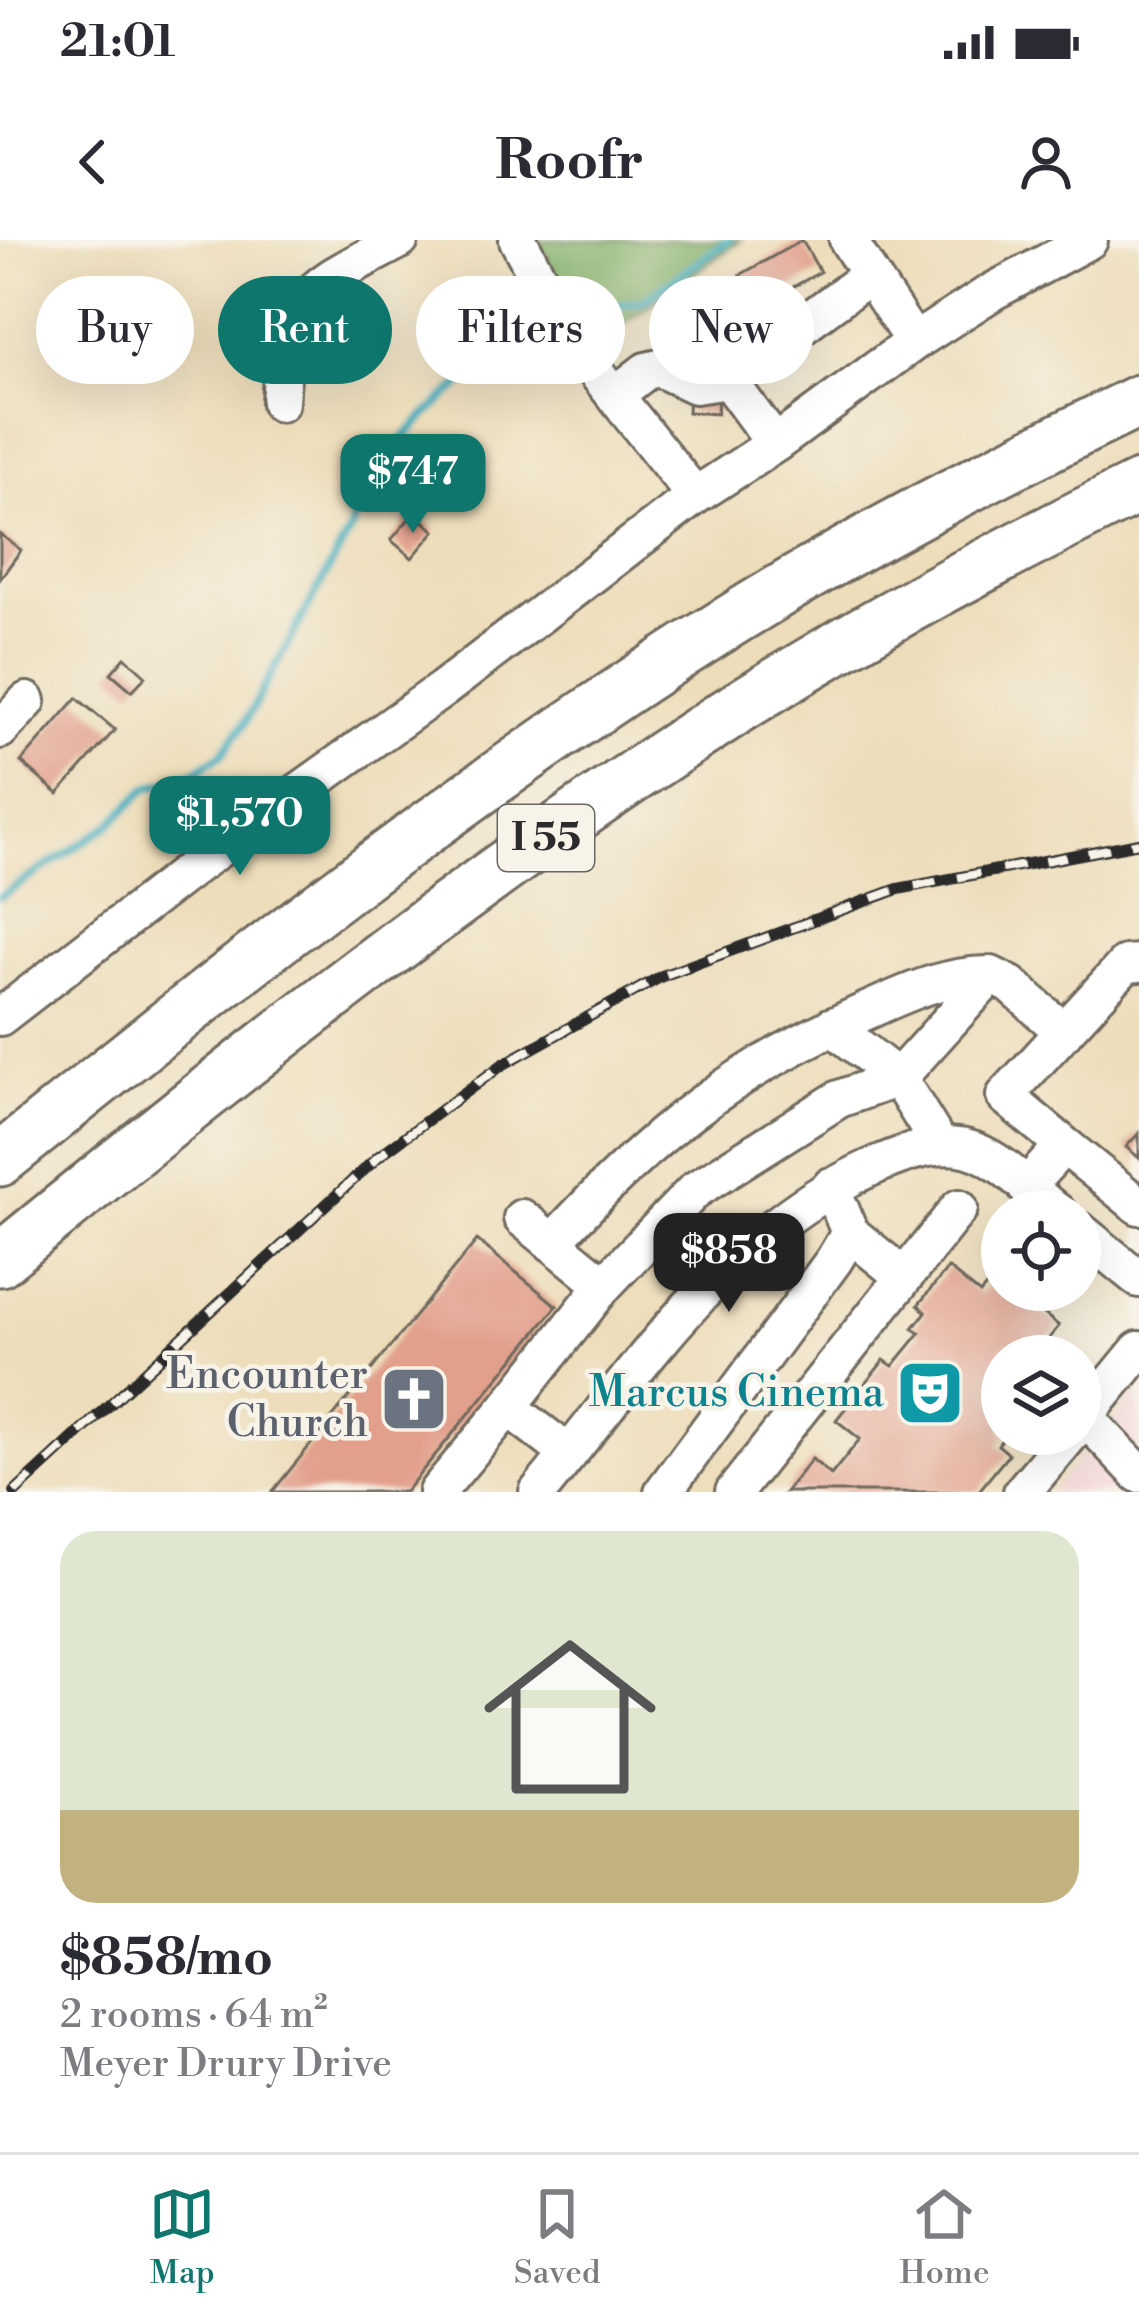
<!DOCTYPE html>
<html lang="en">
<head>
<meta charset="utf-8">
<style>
  :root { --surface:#fff; --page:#f2f2f3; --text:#2b2b33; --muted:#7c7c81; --line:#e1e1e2; --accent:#0f766e }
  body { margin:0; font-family:"Libre Bodoni",serif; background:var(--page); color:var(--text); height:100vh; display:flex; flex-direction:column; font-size:45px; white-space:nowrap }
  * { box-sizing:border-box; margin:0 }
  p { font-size:39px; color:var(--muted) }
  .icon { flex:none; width:66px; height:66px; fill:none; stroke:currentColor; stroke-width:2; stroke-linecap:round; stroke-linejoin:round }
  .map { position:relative; height:1252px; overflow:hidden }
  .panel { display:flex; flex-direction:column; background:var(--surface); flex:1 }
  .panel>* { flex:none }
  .hud { position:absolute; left:36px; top:36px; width:1068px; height:108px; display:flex; gap:24px }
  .buttons { position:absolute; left:981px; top:951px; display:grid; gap:24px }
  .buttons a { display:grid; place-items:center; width:120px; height:120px; border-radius:50%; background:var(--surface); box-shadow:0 12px 48px #0002; font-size:60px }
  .price { position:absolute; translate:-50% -102px; padding:0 27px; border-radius:24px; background:var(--accent); color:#fff; font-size:39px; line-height:78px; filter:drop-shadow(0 3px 6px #0008) }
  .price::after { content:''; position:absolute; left:50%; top:72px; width:36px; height:27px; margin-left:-18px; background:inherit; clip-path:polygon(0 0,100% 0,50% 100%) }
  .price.current { background:#222; color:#fff }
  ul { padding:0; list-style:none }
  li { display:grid; align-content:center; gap:24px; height:636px; padding:0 60px }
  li+li { border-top:3px solid var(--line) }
  li span { display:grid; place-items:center; height:372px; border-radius:36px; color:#555 }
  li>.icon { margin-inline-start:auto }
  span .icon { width:216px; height:216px; fill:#fffc; stroke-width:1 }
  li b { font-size:51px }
  .pill { padding:0 42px; border-radius:54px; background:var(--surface); box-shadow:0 12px 48px #0002; font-size:42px; line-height:108px }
  .pill.current { background:var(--accent); color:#fff }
  .status { display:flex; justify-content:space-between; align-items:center; height:84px; padding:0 60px; background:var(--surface); direction:ltr }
  .status svg { height:33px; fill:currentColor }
  header { display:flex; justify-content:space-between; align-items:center; height:156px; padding:0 60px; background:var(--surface); font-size:54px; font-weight:800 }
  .dock { display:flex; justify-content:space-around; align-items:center; height:168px; border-top:3px solid var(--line); background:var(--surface); font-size:33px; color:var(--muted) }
  .dock a { display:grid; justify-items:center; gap:6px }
  .dock .current { color:var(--accent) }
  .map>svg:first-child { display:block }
  .built { fill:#f6cfd7 }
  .forest { fill:#86b36c; stroke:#586f4c; stroke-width:3 }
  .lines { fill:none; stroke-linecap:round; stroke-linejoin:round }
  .stream { stroke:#41aebe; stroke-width:8 }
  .building { fill:#e29f8b }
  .minor-casing { stroke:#6f695d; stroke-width:42 }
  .highway-casing { stroke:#6f695d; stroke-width:57 }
  .minor { stroke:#fff; stroke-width:36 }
  .highway { stroke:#fff; stroke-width:51 }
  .rail-casing { stroke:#2b2b2b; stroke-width:12 }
  .rail { stroke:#f7f3e8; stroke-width:8; stroke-dasharray:22; stroke-linecap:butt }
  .labels { text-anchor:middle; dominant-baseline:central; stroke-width:9; stroke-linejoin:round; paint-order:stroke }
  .shield { fill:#f7f3e8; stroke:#686764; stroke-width:3 }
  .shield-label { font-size:39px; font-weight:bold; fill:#2b2b2b }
  .worship-label { font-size:42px; fill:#5b616d; stroke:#f7f3e8; text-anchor:end }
  .culture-label { font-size:42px; fill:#0d838f; stroke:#f7f3e8; text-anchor:end }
</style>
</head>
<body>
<div class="status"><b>21:01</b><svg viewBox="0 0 49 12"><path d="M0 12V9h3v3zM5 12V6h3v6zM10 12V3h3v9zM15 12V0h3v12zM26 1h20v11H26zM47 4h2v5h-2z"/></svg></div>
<header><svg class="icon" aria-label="back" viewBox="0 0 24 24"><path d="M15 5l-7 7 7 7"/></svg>Roofr<svg class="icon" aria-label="person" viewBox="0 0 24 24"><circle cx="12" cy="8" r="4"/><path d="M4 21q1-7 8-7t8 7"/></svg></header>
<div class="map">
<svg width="1139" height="1252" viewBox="0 0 1139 1252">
  <rect width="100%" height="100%" fill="#f7f3e8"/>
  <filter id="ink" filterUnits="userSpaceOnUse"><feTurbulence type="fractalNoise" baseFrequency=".00833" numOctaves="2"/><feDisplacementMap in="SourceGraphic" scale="24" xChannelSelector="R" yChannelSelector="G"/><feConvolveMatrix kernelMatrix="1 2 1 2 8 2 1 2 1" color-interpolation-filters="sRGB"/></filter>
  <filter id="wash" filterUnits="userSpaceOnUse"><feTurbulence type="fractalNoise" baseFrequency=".004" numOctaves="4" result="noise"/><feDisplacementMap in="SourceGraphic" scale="48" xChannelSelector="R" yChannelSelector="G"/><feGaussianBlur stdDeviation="2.7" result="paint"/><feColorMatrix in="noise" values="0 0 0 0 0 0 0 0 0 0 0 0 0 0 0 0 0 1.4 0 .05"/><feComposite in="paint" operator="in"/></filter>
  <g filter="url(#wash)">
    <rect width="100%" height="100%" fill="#edddba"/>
    <!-- built -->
    <path class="built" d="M1139 1150V1252H1051Z"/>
    <!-- forest -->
    <path class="forest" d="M537 0H741L595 104Z"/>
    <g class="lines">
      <!-- stream -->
      <path class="stream" d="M581 74 645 60 729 0
        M0 657 111 584 147 548 192 534 221 515 244 484 352 287C363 214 485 119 548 83"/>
    </g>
    <g id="blocks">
      <!-- building -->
      <path class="building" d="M802 0 820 32 757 67 740 35Z
        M708 49 734 85 684 122 658 86Z
        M689 150 718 151 717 174 688 172Z
        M414 273 435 291 412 318 391 300Z
        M0 294 21 310 0 339Z
        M125 417 146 436 132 451 111 433Z
        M77 458 115 490 58 554 21 522Z
        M1139 893V918L1126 907Z
        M477 1000 557 1066 405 1252H272Z
        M948 1028 980 1054 996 1035 1002 1040V1050H1015L1059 1086 1046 1102 1064 1116H1002V1194H1006L998 1205 1009 1214 978 1252H785L812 1219 831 1235 860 1199 836 1180 884 1120 893 1126 920 1093 913 1088 926 1072 918 1065Z"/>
    </g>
  </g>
  <g filter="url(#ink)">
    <use href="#blocks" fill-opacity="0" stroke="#6f695d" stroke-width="3"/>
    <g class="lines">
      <!-- minor casing -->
      <g class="minor-casing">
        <path id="minor" d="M518 0 572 102 695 256
          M848 0 870 35
          M728 140 775 204
          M615 155 646 131 659 128 695 145 728 140 870 35 914 102
          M280 163C287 50 306 50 400 0
          M0 490 27 461
          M0 777 199 623 443 449 695 256 775 204 914 102 992 52 1089 0
          M832 786 898 838 991 735 1011 745 1064 792
          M1064 905 1139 966
          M1026 947 1064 905 1005 856 1126 724 1139 723
          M522 978 604 1045
          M1080 991 1139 1039
          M850 993 904 1037
          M552 1003C651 895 726 834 860 774 902 755 945 734 991 735
          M508 1167 604 1045 695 950 839 859 898 838 940 906
          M1085 1177 1139 1234
          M1080 1182 1139 1110
          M437 1252 508 1167 569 1214
          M538 1252C638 1132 723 995 870 928 897 916 928 903 959 907 995 911 1029 950 1057 972
          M663 1252 834 1020 850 993 831 946
          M734 1252 959 968
          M1022 1252 1071 1194"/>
      </g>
      <!-- highway casing -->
      <g class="highway-casing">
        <path id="highway" d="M0 920C230 733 465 549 716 390 852 304 994 231 1139 161
          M0 1020C229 832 463 646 711 485 848 396 992 319 1139 247"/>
      </g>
      <!-- minor -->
      <use href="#minor" class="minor"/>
      <!-- highway -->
      <use href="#highway" class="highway"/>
      <!-- rail casing -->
      <g class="rail-casing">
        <path id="rail" d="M15 1252 379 916 502 825 662 736 898 649 1139 603"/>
      </g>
      <!-- rail -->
      <use href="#rail" class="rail"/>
    </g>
  </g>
  <!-- icons -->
  <defs>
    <g id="theatre-square" transform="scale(3.45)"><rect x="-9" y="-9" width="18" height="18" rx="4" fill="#0f9aa8" stroke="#f7f3e8"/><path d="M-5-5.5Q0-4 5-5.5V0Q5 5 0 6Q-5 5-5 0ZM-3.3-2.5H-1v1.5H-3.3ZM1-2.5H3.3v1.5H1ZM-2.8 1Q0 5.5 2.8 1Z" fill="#fff"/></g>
    <g id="church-square" transform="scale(3.45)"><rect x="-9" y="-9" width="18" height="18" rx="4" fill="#6b7280" stroke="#f7f3e8"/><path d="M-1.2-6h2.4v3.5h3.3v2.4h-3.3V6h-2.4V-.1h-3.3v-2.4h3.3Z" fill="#fff"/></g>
  </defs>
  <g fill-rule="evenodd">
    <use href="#theatre-square" x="930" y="1153"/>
    <use href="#church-square" x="414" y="1159"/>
  </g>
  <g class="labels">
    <!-- shield labels -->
    <rect class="shield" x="498" y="565" width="96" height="66" rx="9"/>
    <g class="shield-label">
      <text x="546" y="598">I 55</text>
    </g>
    <!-- worship labels -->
    <g class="worship-label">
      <text x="368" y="1135">Encounter<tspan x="368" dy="48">Church</tspan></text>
    </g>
    <!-- culture labels -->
    <g class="culture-label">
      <text x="884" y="1153">Marcus Cinema</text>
    </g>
  </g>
</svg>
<div class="buttons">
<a><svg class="icon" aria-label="locate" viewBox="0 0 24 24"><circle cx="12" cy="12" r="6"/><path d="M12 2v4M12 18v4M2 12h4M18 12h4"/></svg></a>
<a><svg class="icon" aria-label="layers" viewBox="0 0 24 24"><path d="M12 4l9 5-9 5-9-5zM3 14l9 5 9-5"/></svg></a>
</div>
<b class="price" style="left:413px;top:296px">$747</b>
<b class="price" style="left:240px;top:638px">$1,570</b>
<b class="price current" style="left:729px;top:1075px">$858</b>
<div class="hud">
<a class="pill">Buy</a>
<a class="pill current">Rent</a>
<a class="pill">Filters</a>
<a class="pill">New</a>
</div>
</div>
<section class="panel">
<ul>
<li><span style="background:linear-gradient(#dfe7d0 75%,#c2b280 0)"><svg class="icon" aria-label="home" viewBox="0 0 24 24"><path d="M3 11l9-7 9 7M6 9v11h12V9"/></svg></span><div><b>$858/mo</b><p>2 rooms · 64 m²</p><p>Meyer Drury Drive</p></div></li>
</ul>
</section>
<nav class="dock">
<a class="current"><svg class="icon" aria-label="map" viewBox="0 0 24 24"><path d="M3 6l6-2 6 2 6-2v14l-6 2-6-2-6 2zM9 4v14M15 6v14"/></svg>Map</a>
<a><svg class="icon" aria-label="saved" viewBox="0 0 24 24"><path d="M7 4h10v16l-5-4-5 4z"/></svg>Saved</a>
<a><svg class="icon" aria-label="home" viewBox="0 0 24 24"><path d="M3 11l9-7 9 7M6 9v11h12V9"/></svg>Home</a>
</nav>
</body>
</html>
